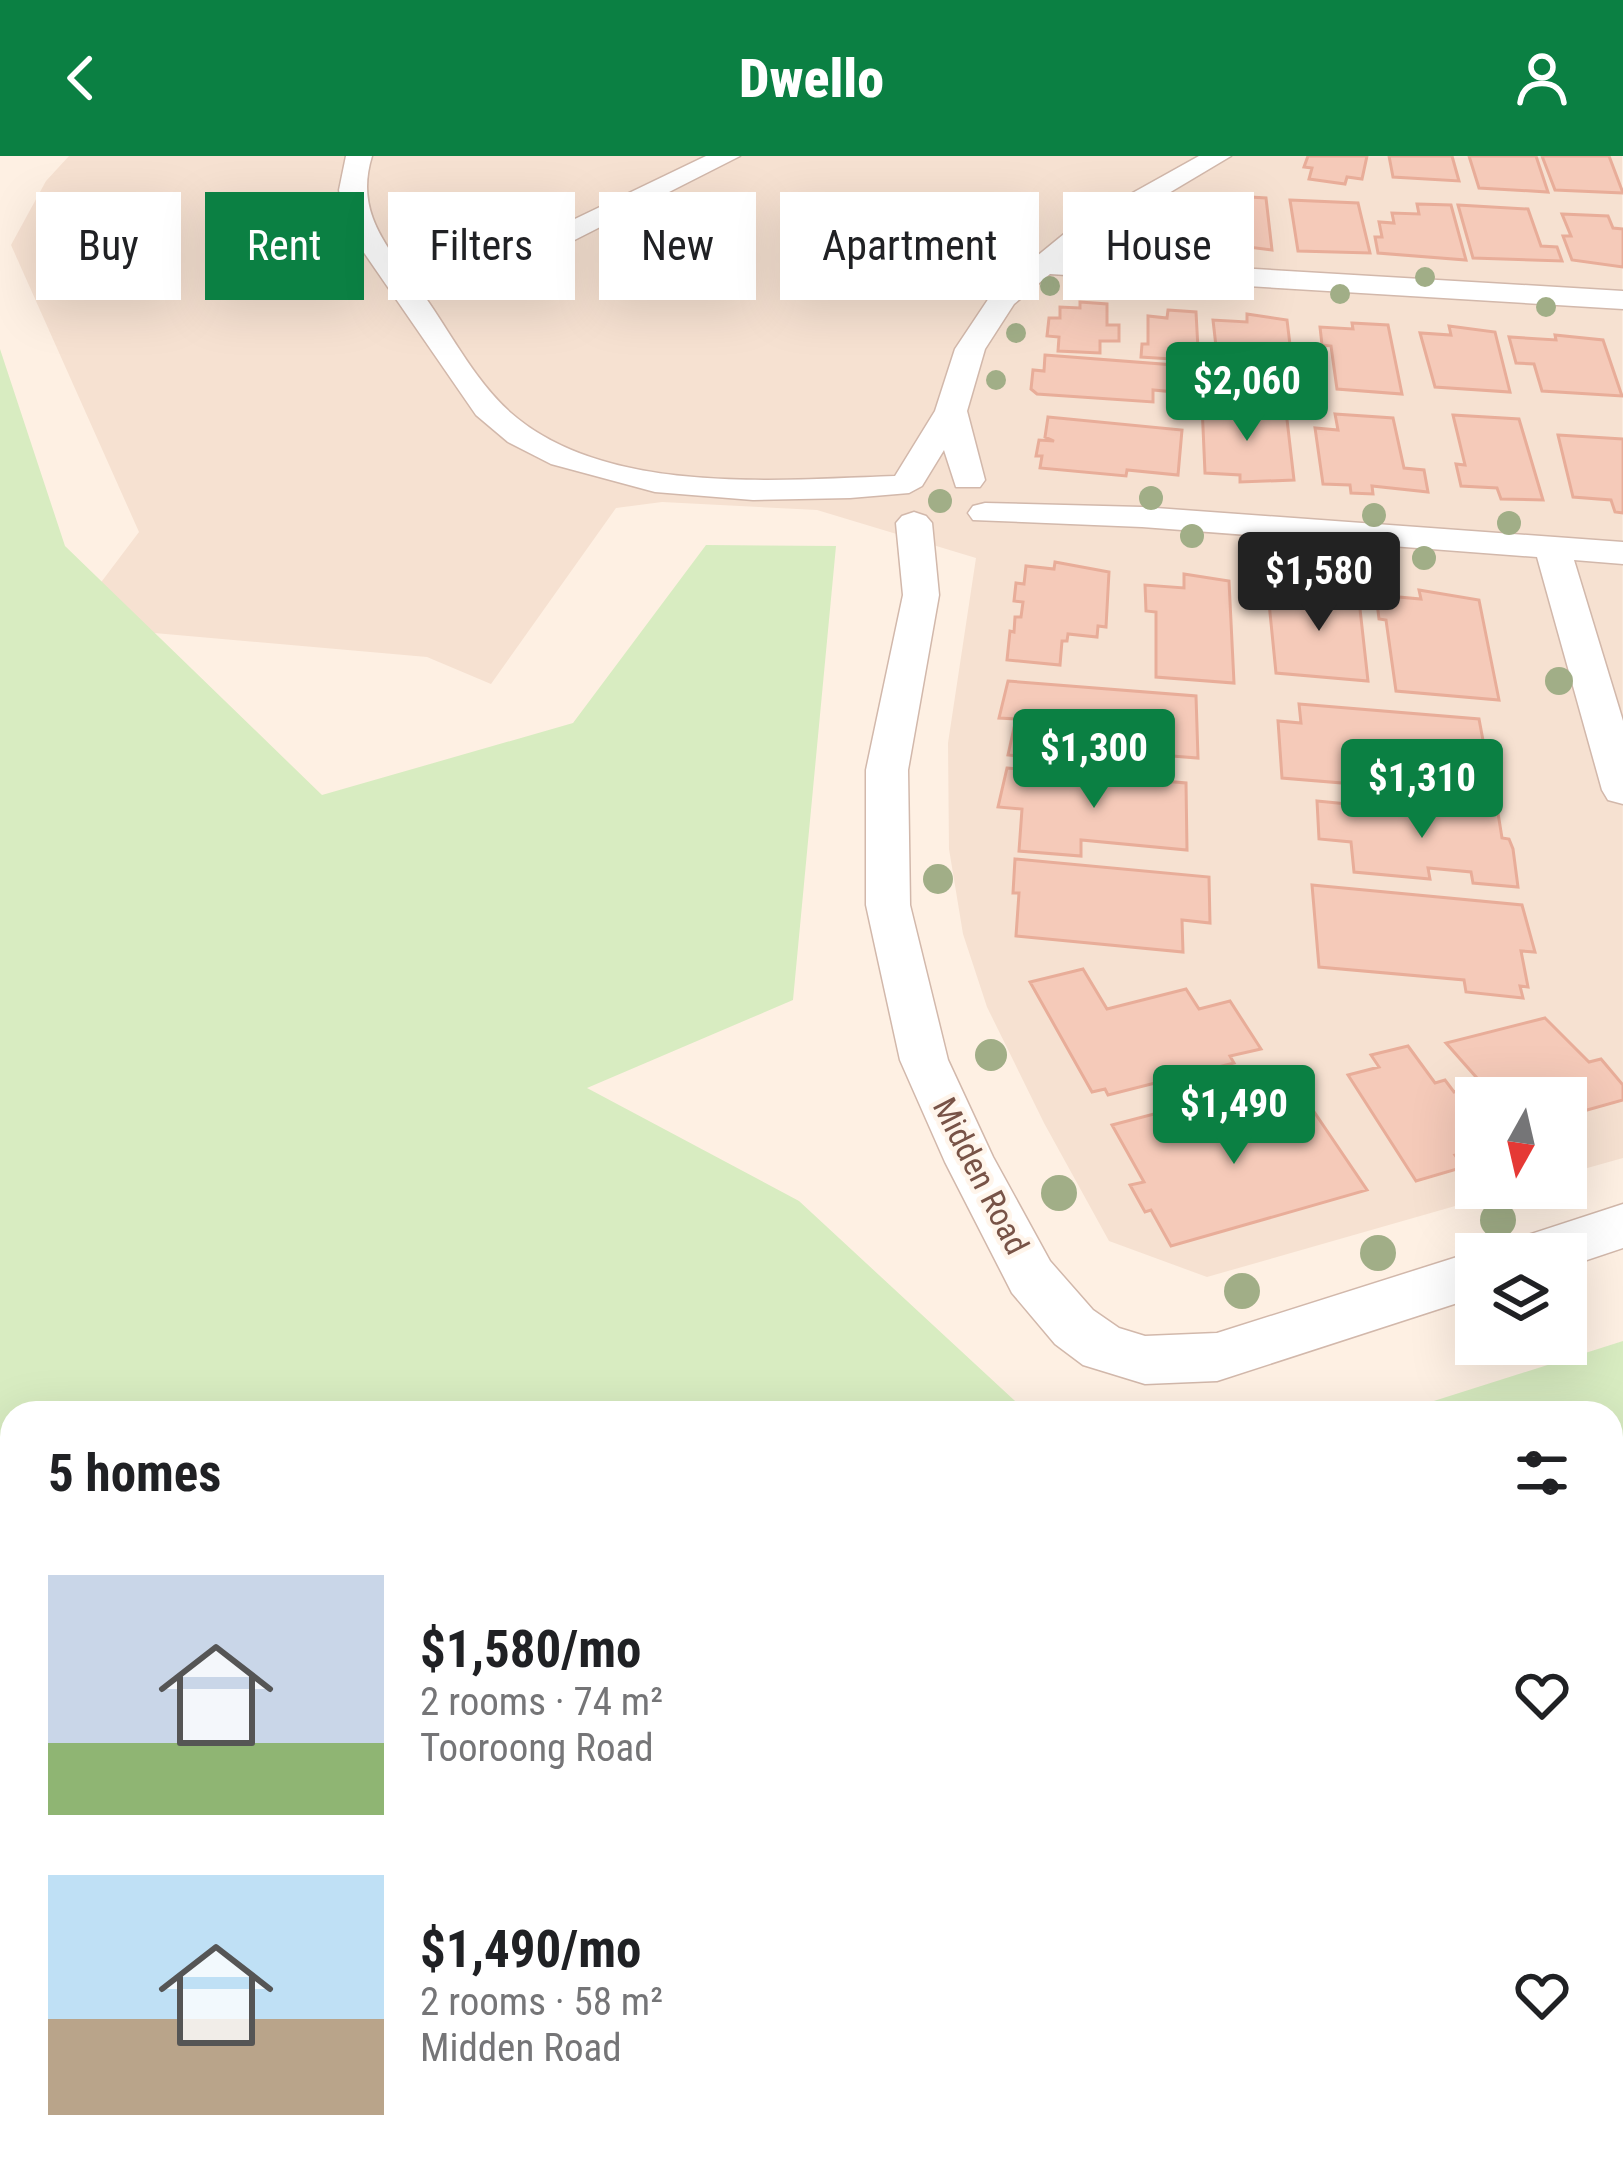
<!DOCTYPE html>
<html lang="en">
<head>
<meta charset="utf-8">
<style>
  :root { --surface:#fff; --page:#f2f2f2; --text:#202124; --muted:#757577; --accent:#0b8043 }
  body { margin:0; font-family:"Roboto Condensed",sans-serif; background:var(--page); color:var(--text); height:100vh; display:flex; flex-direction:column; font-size:45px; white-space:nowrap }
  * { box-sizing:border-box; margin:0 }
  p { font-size:39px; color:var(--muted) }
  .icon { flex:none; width:66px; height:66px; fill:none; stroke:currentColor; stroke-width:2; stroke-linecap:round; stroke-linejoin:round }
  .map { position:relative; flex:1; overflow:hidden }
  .drawer { position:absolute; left:0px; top:1245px; width:1623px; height:771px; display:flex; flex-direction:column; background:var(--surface); border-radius:36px 36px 0 0; box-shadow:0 12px 48px #0002 }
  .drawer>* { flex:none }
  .guide { position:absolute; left:36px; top:36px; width:1551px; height:108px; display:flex; gap:24px }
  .needle { width:78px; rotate:188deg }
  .tools { position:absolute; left:1455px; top:921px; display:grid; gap:24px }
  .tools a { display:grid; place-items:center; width:132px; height:132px; border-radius:0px; background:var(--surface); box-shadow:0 12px 48px #0002; font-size:60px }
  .price { position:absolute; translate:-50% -102px; padding:0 27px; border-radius:12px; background:var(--accent); color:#fff; font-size:39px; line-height:78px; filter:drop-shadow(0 3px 6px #0008) }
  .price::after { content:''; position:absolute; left:50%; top:72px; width:36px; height:27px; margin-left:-18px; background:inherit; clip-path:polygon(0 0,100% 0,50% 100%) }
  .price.active { background:#222; color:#fff }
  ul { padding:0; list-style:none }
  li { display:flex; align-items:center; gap:36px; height:300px; padding:0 48px }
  li span { display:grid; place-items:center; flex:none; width:336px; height:240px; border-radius:0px; color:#555 }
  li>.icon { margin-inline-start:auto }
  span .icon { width:144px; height:144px; fill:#fffc; stroke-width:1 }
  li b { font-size:51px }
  h2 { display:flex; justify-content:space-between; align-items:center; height:144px; padding:0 48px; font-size:51px }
  .chip { padding:0 42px; border-radius:0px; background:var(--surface); box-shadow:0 12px 48px #0002; font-size:42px; line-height:108px }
  .chip.active { background:var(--accent); color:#fff }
  header { display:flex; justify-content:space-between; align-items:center; height:156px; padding:0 48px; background:var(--accent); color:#fff; font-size:54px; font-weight:800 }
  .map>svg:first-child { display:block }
  .residential { fill:#f6e1d1 }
  .green { fill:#d8ecc1 }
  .building { fill:#f5cab9; stroke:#e8ad99; stroke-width:3 }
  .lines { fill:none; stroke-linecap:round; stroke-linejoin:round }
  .minor-casing { stroke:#d2b8ab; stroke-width:3 }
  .minor { fill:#fff; fill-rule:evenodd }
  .tree { fill:#a1ae87 }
  .labels { text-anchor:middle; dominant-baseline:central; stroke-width:9; stroke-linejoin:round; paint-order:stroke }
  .street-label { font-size:33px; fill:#785347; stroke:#fff5eb }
</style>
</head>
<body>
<header><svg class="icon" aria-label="back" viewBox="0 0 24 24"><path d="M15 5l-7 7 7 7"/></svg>Dwello<svg class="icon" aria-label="person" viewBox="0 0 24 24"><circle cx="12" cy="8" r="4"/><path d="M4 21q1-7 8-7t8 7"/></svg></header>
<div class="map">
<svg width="1623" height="2014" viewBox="0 0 1623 2014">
  <rect width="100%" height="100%" fill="#fef0e3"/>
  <!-- residential -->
  <path class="residential" d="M69 0H1622L1623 1002 1566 1018V942H1476V1032H1518L1207 1121 1109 1085 1044 967 987 851 963 778 949 693 948 587 976 402 817 354 662 346 616 352 491 528 427 501 30 466 99 429 139 376 11 89 46 25Z"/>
  <!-- green -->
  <path class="green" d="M0 193 65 390 322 639 573 567 706 389 836 390 793 844 587 932 799 1045 1028 1257H12V2004H1611V1257H1396L1623 1185V2014H0Z"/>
  <!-- building -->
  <path class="building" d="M1308 0H1367L1362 23 1347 21 1345 28 1309 23 1312 12 1304 11Z
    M1389 0H1452L1459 25 1393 21Z
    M1469 0H1536L1548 36 1479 32Z
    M1542 0H1609L1623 37 1555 34Z
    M1216 39 1266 42 1272 94 1192 84 1190 54 1217 56Z
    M1290 44 1358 47 1370 97 1298 95Z
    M1417 48 1451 49 1466 104 1378 97 1375 81H1382L1379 66 1394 67 1392 57 1419 58Z
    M1458 49 1528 53 1541 90 1557 91 1562 105 1473 102Z
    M1562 58 1608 60 1613 72 1623 73V111L1572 104 1563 80H1571Z
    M1080 146 1107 148V169H1119V185H1100V197L1058 195 1059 181 1047 180 1049 162H1060V151L1080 152Z
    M1168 154 1196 156 1198 193 1171 194V203L1141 201 1142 188H1148V160L1167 162Z
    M1247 158 1287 164 1294 222 1219 217 1213 164 1247 166Z
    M1352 167 1388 169 1402 238 1337 233 1331 190 1322 189 1320 171 1353 173Z
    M1449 170 1495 176 1510 236 1435 231 1420 177 1451 179Z
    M1555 179 1603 184 1622 240 1542 235 1534 208 1516 207 1509 181 1556 184Z
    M1045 199 1174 209 1175 236 1153 234V246L1037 238 1031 233 1033 214 1044 215Z
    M1202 249 1286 255 1294 324 1240 326V319L1205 317Z
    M1335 258 1393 262 1404 312 1424 314 1428 336 1372 330 1373 338 1351 337 1350 329 1323 328 1315 272 1338 274Z
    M1453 259 1519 263 1543 344 1501 343 1497 332 1461 330 1456 308 1465 309Z
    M1048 261 1182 274 1178 319 1127 314 1126 320 1040 312 1042 300H1036L1039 284 1054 285 1045 281Z
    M1558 279 1623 283V357L1615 356 1611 344 1573 341Z
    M1055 406 1109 416 1106 471 1098 470 1097 481 1068 478 1067 485H1062L1060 509 1007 504 1010 475 1014 476 1015 461H1021L1023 446 1014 445 1016 427 1024 428 1026 410 1054 413Z
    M1184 418 1229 425 1234 527 1156 521V456L1146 455 1145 429 1184 432Z
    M1304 427 1358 435 1368 525 1276 517 1268 437 1305 440Z
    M1419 434 1479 444 1499 544 1396 535 1386 464 1379 463 1376 439 1421 443Z
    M1008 525 1196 540 1198 602 1109 595 1108 608 1008 599 1016 563 999 562Z
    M1299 548 1479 563 1485 595 1491 596 1493 631 1477 629 1478 635 1462 637 1417 633 1411 593 1362 588 1367 629 1282 622 1278 565 1301 567Z
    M1007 612 1186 627 1187 694 1081 684V700L1019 695 1022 653 998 651Z
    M1317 645 1441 657 1439 646 1497 651 1502 682 1509 683 1513 693 1518 731 1473 727 1471 716 1428 712 1430 723 1354 716 1351 686 1319 683Z
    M1015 703 1209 721 1210 767 1182 764 1183 796 1016 780 1019 737H1013Z
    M1312 729 1522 749 1535 796 1521 795 1528 831 1520 830 1523 842 1466 836 1464 824 1319 811Z
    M1083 813 1107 853 1186 833 1199 853 1230 845 1261 893 1230 900 1234 907 1108 939 1105 933 1092 936 1030 826Z
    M1545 862 1589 906 1601 903 1623 929V944L1580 956 1575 949 1566 952V942H1487L1479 932 1484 930 1446 887Z
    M1408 890 1435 927 1445 924 1454 936 1470 931 1478 942 1476 993 1455 999 1464 1011 1416 1025 1348 919 1379 911 1371 899Z
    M1302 938 1367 1034 1171 1090 1151 1054 1145 1056 1130 1029 1144 1026 1112 969 1177 952 1188 969Z"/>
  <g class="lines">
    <!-- minor casing -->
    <g class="minor-casing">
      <path id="minor" d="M346 0H372C357 48 378 79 406 117L527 86 706 0H740L547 98 418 131C449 173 472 222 511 257 606 340 778 324 895 320L935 255 955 193 993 136 1075 69 1199 0H1231L1095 81 1069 102 1623 135V153L1050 118 1014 148 985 193 967 255 985 324 980 331H956L944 294 922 330 909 337 850 342 753 344 655 336 551 308 508 286 476 259 345 69 339 34Z
        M985 347 1142 351 1623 386V408L1574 404 1623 565V648L1608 644 1602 634 1537 401 1142 371 973 364 968 357 973 350Z
        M914 356 926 360 932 367 939 439 908 614 910 749 948 904 993 1001 1050 1105 1093 1154 1119 1172 1145 1180 1217 1177 1476 1095 1484 1098H1476V1141L1217 1225 1145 1228 1083 1209 1055 1188 1012 1137 945 1006 900 904 866 749V614L903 439 896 367 902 360Z
        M1623 1048V1092L1566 1111V1098H1511L1519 1082Z"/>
    </g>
    <!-- minor -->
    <use href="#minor" class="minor"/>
  </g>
  <!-- trees -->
  <g class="tree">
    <circle cx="1168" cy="48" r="9"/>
    <circle cx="1107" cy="82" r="10"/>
    <circle cx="1425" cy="121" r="10"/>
    <circle cx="1153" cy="125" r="10"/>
    <circle cx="1050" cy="130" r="10"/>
    <circle cx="1244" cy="132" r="10"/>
    <circle cx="1340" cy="138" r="10"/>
    <circle cx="1546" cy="151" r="10"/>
    <circle cx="1016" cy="177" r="10"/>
    <circle cx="996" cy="224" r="10"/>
    <circle cx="1151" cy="342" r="12"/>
    <circle cx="940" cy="345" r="12"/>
    <circle cx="1374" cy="359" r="12"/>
    <circle cx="1509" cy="367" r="12"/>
    <circle cx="1192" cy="380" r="12"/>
    <circle cx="1303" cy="390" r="12"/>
    <circle cx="1424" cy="402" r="12"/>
    <circle cx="1559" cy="525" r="14"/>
    <circle cx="938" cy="723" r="15"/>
    <circle cx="991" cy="899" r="16"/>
    <circle cx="1059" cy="1037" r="18"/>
    <circle cx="1498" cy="1064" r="18"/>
    <circle cx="1378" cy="1097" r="18"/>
    <circle cx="1242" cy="1135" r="18"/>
  </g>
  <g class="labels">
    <!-- street labels -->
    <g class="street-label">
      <text transform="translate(981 1020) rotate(63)">Midden Road</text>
    </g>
  </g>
</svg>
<div class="tools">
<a><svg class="needle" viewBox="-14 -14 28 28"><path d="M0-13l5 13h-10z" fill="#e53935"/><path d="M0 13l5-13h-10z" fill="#757577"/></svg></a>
<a><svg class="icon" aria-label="layers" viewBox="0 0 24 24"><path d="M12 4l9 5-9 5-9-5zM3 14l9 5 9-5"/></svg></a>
</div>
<b class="price" style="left:1247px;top:288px">$2,060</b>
<b class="price active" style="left:1319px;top:478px">$1,580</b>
<b class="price" style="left:1094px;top:655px">$1,300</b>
<b class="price" style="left:1422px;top:685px">$1,310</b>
<b class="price" style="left:1234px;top:1011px">$1,490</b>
<div class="guide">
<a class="chip">Buy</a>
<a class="chip active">Rent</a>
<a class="chip">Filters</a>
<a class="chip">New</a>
<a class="chip">Apartment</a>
<a class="chip">House</a>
</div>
<section class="drawer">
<h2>5 homes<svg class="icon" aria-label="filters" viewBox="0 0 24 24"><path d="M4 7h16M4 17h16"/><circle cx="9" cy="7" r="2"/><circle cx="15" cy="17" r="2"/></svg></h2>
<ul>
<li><span style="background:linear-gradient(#c9d6e8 70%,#8fb573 0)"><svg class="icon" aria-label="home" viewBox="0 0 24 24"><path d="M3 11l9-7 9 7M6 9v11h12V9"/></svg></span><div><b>$1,580/mo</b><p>2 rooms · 74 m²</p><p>Tooroong Road</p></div><svg class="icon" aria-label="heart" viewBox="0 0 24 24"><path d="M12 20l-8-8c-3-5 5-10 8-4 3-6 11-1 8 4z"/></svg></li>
<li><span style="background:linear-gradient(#bfe0f5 60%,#b9a48a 0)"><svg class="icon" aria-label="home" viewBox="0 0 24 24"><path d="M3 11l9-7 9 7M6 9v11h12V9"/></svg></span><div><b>$1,490/mo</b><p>2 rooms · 58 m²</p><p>Midden Road</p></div><svg class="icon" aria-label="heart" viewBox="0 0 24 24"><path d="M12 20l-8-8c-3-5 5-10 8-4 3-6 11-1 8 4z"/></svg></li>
</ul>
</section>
</div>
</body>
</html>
